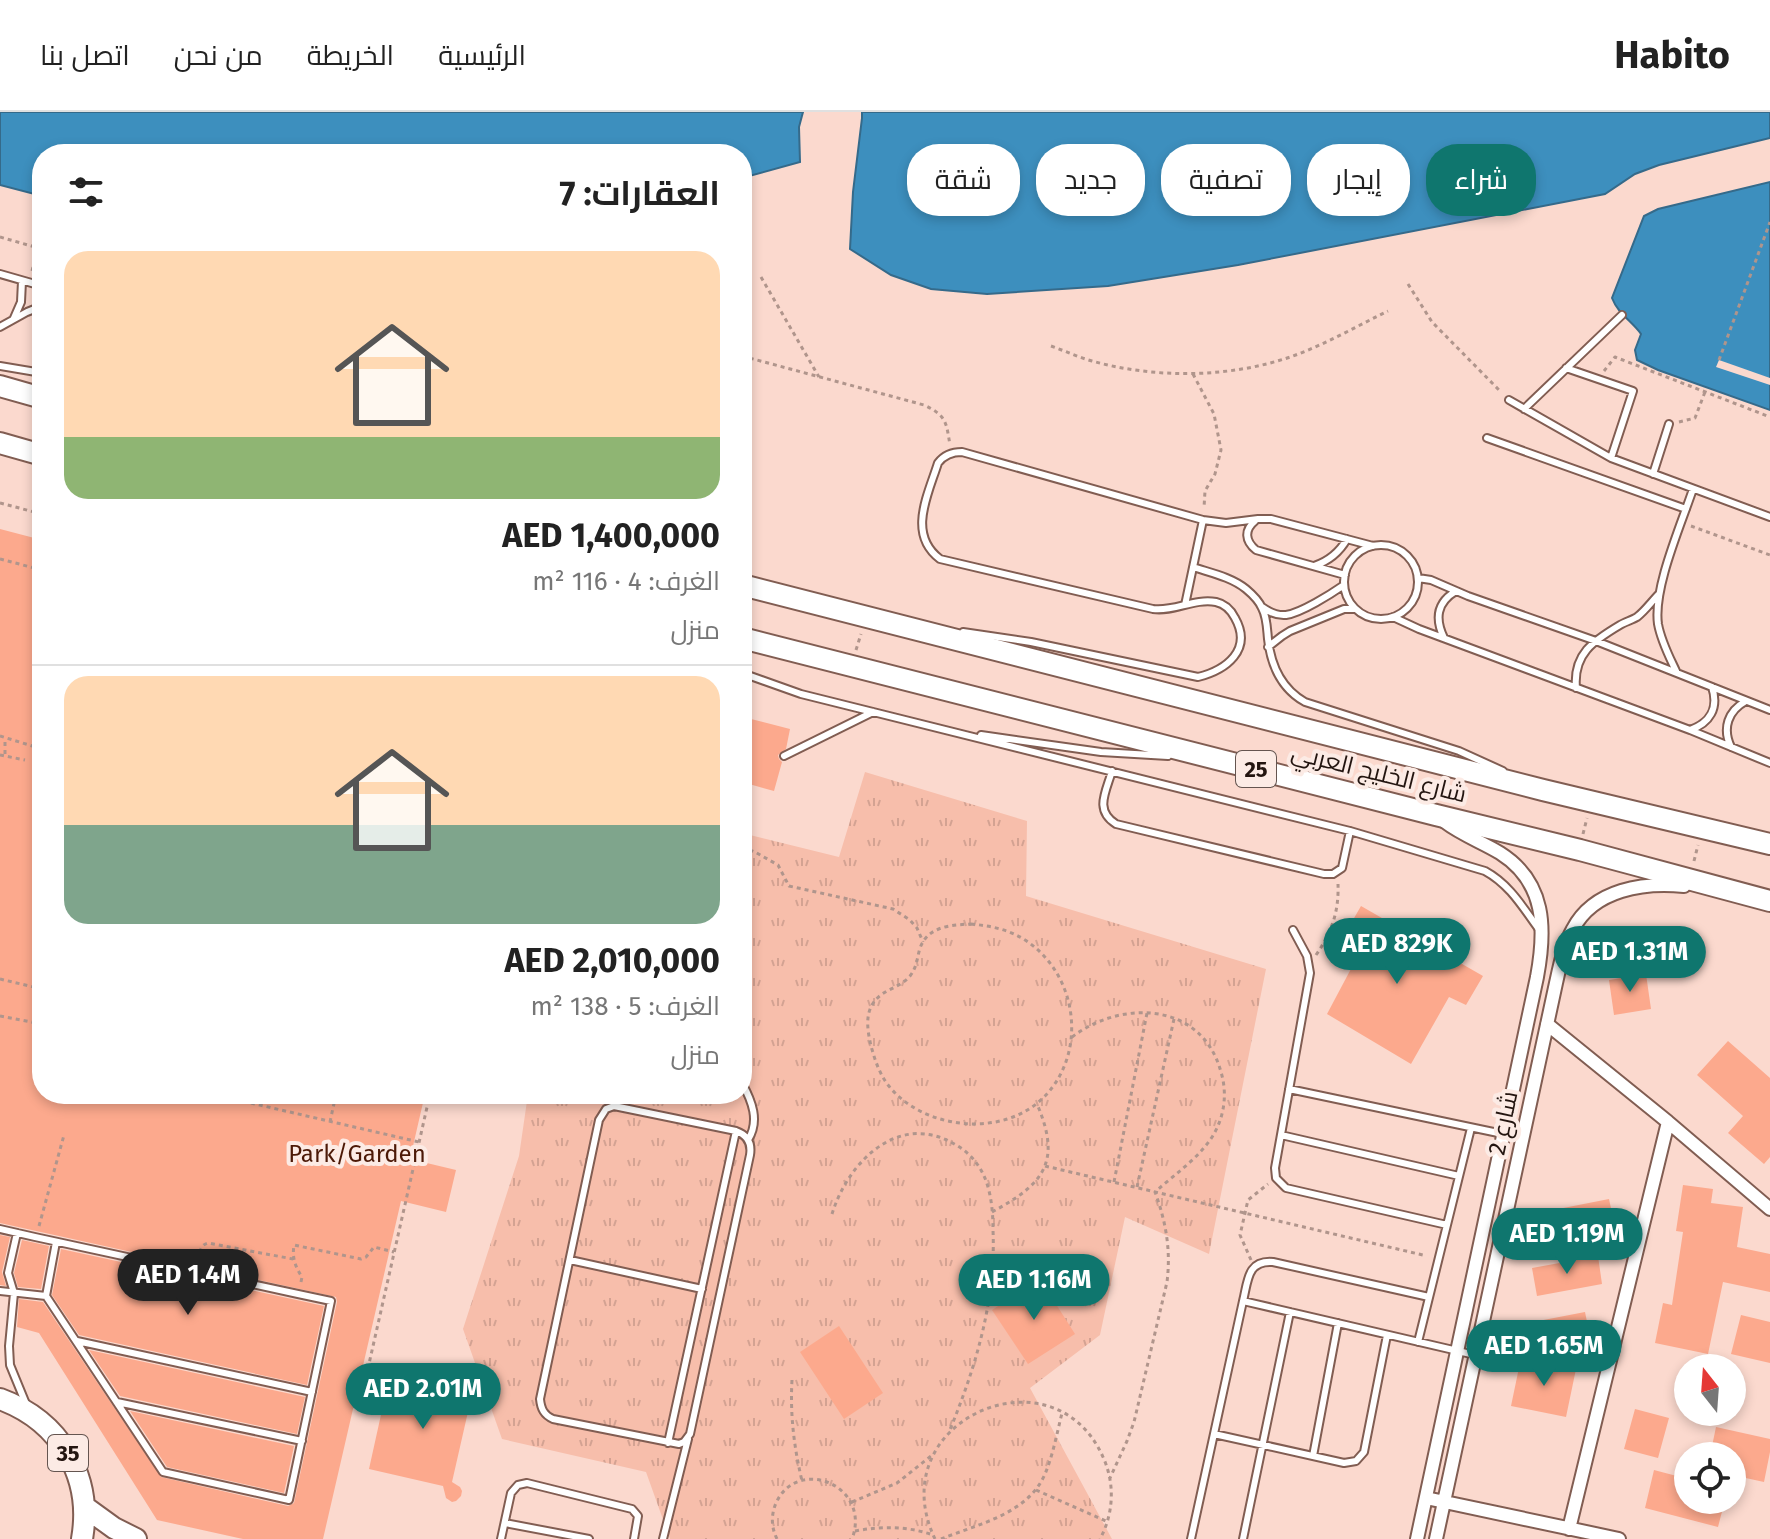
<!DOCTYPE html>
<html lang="ar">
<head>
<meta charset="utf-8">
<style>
  :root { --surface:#fff; --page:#f2f2f2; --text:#222; --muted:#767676; --line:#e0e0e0; --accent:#0f766e }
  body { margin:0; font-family:"Fira Sans",Cairo,sans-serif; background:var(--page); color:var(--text); direction:rtl; height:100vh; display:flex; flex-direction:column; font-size:30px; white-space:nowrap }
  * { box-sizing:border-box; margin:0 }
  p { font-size:26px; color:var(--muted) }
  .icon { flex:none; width:44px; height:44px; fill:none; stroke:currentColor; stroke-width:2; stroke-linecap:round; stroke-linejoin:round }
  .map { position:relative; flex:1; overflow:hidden; direction:ltr }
  .panel { position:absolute; left:32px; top:32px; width:720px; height:960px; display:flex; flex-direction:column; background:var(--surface); border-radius:32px; box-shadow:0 4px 12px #0003; direction:rtl }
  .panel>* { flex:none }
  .hud { position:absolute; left:776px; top:32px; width:760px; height:72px; direction:rtl; display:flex; gap:16px }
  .needle { width:52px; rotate:343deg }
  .tools { position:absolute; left:1674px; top:1242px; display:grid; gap:16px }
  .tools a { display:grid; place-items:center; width:72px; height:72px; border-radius:50%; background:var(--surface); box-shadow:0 4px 12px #0003; font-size:40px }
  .price { position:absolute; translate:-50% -68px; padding:0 18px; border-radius:28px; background:var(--accent); color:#fff; font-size:26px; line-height:52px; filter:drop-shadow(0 2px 4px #0008) }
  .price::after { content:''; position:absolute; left:50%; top:48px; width:24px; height:18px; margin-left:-12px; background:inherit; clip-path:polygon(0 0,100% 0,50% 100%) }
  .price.selected { background:#222; color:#fff }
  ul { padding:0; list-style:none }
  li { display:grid; align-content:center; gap:16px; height:424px; padding:0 32px }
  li+li { border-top:2px solid var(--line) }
  li span { display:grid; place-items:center; height:248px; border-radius:24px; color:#555 }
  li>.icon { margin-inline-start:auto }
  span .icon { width:144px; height:144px; fill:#fffc; stroke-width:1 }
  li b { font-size:34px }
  h2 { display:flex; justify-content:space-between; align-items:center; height:96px; padding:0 32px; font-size:34px }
  .tag { padding:0 28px; border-radius:32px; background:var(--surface); box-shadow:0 4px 12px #0003; font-size:28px; line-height:72px }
  .tag.selected { background:var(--accent); color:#fff }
  header { display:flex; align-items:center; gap:48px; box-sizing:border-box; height:112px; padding:0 40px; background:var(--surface); border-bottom:2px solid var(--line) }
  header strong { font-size:38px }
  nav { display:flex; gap:44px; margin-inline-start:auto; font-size:28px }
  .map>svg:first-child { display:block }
  .grass { fill:url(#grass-tufts) }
  .water { fill:#3d8fbe; stroke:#356a8a; stroke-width:2 }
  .pier { fill:#fbd9ce }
  .building { fill:#fca98d }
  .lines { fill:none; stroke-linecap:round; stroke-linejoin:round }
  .service-casing { stroke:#815d52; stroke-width:10 }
  .minor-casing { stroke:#815d52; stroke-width:16 }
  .primary-casing { stroke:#815d52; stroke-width:24 }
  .path { stroke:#b0958c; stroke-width:3; stroke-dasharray:4 4; stroke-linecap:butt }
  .service { stroke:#fff; stroke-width:6 }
  .minor { stroke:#fff; stroke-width:12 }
  .primary { stroke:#fff; stroke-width:20 }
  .labels { text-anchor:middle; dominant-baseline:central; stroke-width:8; stroke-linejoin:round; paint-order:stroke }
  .shield { fill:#fcebe5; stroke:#645550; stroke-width:2 }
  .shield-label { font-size:22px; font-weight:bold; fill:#231510 }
  .street-label { font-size:24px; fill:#231510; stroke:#fcebe5 }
  .park-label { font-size:24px; fill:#4c1907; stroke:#fcebe5 }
</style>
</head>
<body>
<header>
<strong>Habito</strong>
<nav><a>الرئيسية</a><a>الخريطة</a><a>من نحن</a><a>اتصل بنا</a></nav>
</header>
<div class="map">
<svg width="1770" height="1427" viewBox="0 0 1770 1427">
  <defs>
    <pattern id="grass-tufts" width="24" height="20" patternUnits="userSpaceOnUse" patternTransform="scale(2)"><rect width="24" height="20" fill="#f7beab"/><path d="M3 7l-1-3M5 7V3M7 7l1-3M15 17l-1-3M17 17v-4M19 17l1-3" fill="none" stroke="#d3a292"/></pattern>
  </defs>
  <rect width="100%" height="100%" fill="#fbd9ce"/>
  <!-- grass -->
  <path class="grass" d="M865 660 1027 709 1026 784 1266 857 1209 1142 1125 1105 1100 1223 1030 1276 1112 1427H670L646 1360 502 1327 463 1217 519 1044 528 982H742V721L839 745Z"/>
  <!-- water -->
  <path class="water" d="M0 0H803L799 15 800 50 742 66V42H42V84L0 73Z
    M862 0H1770V26L1659 53 1635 62 1605 82 1238 153 1108 174 987 182 931 177 891 163 850 137 853 80 862 6Z
    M1770 70V298L1658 258 1637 248 1635 238 1641 222C1632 209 1618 202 1612 186L1644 104 1658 97Z"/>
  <!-- pier -->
  <path class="pier" d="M1719 248 1770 266V273L1716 255Z"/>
  <!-- building -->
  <path class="building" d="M0 417 42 428V982H425L410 1047 456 1058 446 1100 401 1089 323 1427H243L157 1408 39 1221 17 1215 19 1187 43 1190 161 1365 288 1394 294 1391 337 1190 336 1185 0 1111Z
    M751 607 790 617 786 637 778 643 779 647 782 650 774 679 742 670V644L743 642 748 641 750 637 746 629Z
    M1361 794 1483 864 1466 893 1449 885 1411 952 1327 902 1361 838 1342 827Z
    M1646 862 1651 897 1614 903 1609 868Z
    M1728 929 1770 966V1045L1764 1052 1728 1021 1743 1004 1697 963Z
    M1683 1073 1713 1077 1711 1091 1743 1095 1737 1135 1770 1142V1180L1723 1170 1708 1242 1655 1231 1663 1191 1672 1193 1683 1120 1676 1119Z
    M1609 1087 1615 1115 1549 1128 1543 1100Z
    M0 1123 10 1125 2 1160 6 1174 0 1173Z
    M22 1128 49 1134 41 1177 18 1175 14 1161Z
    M61 1137 324 1194 307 1273 79 1223 52 1183Z
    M1598 1144 1602 1172 1537 1184 1532 1156Z
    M1040 1167 1075 1222 1028 1252 992 1198Z
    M1585 1200 1591 1229 1528 1241 1523 1212Z
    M1741 1203 1770 1210V1251L1731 1242Z
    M839 1214 883 1281 844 1307 800 1240Z
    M89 1238 305 1285 297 1322 120 1284Z
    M1521 1246 1576 1257 1566 1305 1511 1294Z
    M390 1262 463 1278 471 1270H478L483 1275 484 1282 481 1286 470 1291 452 1370 460 1375 462 1379 461 1384 456 1389 452 1390 446 1386 443 1374 369 1357Z
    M1635 1297 1669 1306 1658 1346 1624 1337Z
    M130 1299 294 1334 284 1381 167 1355Z
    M1716 1315 1770 1327V1340L1764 1370 1732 1363V1344H1710Z
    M1654 1358 1688 1367V1388H1725L1718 1415 1645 1396Z"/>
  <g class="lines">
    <!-- service casing -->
    <g class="service-casing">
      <path id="service" d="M0 162 42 174
        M14 206 21 190 22 169
        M0 215 27 200 42 194
        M0 254 42 261
        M1566 256 1633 279 1611 346
        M1509 288 1611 346 1770 405
        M1524 297 1622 203
        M1487 326 1686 397
        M1653 362 1669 312
        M1255 409C1244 418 1245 429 1256 438L1345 463
        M1344 470a37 37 0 1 1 74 0a37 37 0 1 1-74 0Z
        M1314 454C1329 449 1339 441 1347 427
        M1193 455C1211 461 1231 465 1246 477 1252 482 1259 489 1262 496 1267 505 1267 517 1268 527 1271 554 1282 577 1305 590L1459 639 1503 659
        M1418 466 1431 468 1468 484 1596 529 1770 598
        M1185 493 1203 408
        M1262 495C1269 500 1276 504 1286 503 1301 501 1331 482 1344 473
        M1393 505 1419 517 1690 618 1770 651
        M963 520 1031 530 1198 565C1226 558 1253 538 1235 506 1231 498 1225 492 1216 490 1194 486 1174 500 1153 497L940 447C907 422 928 383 938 351 944 343 952 340 962 340L1203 408 1226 411 1258 407H1271L1373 434
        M1444 526C1435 507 1436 491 1456 479
        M1268 535 1282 524 1290 519 1344 497H1355
        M1676 559C1669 544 1661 529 1658 512 1653 476 1681 413 1693 377
        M742 561 801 582 1350 719 1485 759C1509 772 1522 794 1538 816
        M1576 576C1573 542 1593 529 1620 513 1625 510 1632 508 1637 505 1645 499 1652 489 1659 482
        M1690 618C1710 611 1719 596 1712 575
        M981 623 1101 640 1168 644
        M742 634 744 636
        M1731 635C1722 616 1728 599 1746 589
        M784 644 873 600
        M1112 659C1106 680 1094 698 1116 712L1324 762H1333L1342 756 1350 719
        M1293 818 1307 844 1310 861 1275 1056 1276 1066 1286 1076 1447 1113
        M742 971C752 989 760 1009 748 1028
        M1289 977 1503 1022
        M614 994 736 1019C747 1023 752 1031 750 1043L690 1322 684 1330 679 1332 553 1307C544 1303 541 1297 540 1287L599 1008 606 997Z
        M1281 1023 1459 1064
        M0 1117 35 1125 298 1182 331 1189 289 1388 163 1360 46 1184 56 1130
        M17 1121 8 1161 14 1181 9 1234 10 1253 26 1292
        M570 1148 702 1177
        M0 1179 46 1184
        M1243 1189 1475 1243
        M77 1229 312 1280
        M1418 1230 1471 1016
        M117 1290 302 1329
        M1214 1322 1344 1351 1356 1349 1364 1340 1387 1223
        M668 1331 736 1019
        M1313 1344 1338 1211
        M505 1411 589 1427
        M501 1427 511 1381 518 1373 527 1371 632 1397 638 1404 634 1427
        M663 1427 688 1327
        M1191 1427 1243 1189C1248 1169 1247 1148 1273 1150L1429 1185
        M1243 1427 1290 1200"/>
    </g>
    <!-- minor casing -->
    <g class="minor-casing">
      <path id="minor" d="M1547 912 1668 1010 1770 1097
        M1426 1386 1619 1427
        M1569 1417 1668 1010
        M1417 1427 1537 865C1546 817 1546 770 1500 741 1482 730 1462 723 1445 710
        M1436 1427 1556 871C1560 853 1564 833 1573 817 1594 777 1644 770 1684 774"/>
    </g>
    <!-- primary casing -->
    <g class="primary-casing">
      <path id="primary" d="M0 274 42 286
        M0 331 42 343
        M742 473 1543 678 1770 732
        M742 526 1436 703 1580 738 1770 789
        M0 1287C60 1309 93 1364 82 1427
        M85 1395 114 1416 136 1427"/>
    </g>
    <!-- path -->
    <path class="path" d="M0 125 42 137
      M32 159 38 136
      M761 165 819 265
      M1408 172 1432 210 1501 280
      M1051 234C1065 239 1078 245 1092 249 1156 267 1231 266 1293 244 1326 232 1357 214 1388 199
      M742 244 924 293C947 304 946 310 950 333
      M1719 248 1770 110
      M1604 259 1615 245 1770 305
      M1193 262 1214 302 1221 338 1215 362 1205 379 1204 396
      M1679 310 1695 306 1705 280
      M0 391 42 402
      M1691 414 1770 443
      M0 447 42 458
      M856 538 861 522
      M0 624 42 637
      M5 642V626
      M0 643 25 648
      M1337 662 1342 646
      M1583 722 1587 706
      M742 735 755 740 778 753 789 774 893 797 910 808 917 816 923 830
      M1694 749 1698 733
      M971 812C992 814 1011 818 1028 830 1078 865 1087 940 1045 984 1004 1027 923 1018 888 973 879 961 875 948 871 934 868 921 865 905 872 893 881 877 899 877 910 864 917 855 917 846 920 836 928 814 951 813 971 812Z
      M1316 843C1332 820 1339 799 1338 772
      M0 867 42 877
      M0 904 42 912
      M1072 925C1122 887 1202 890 1221 960 1227 980 1225 1001 1215 1020 1202 1044 1175 1062 1155 1080 1166 1110 1171 1138 1167 1170L1134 1310 1127 1329 1110 1366
      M212 982 419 1030
      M330 1010 336 982
      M1045 1054 1423 1143
      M1114 1070 1147 901
      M1137 1075 1174 907
      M992 1100C1044 1072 1062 1050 1037 992
      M832 1102C848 1050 899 998 956 1033 972 1042 983 1057 988 1075 992 1089 993 1104 993 1118 996 1188 976 1255 949 1320
      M39 1114 64 1023
      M198 1148C200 1140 200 1133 208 1131L293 1147
      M1251 1148 1240 1123 1248 1088 1268 1072
      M301 1170 302 1165C295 1154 292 1146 294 1133L361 1147 366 1145 374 1135 394 1140
      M792 1268C790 1303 794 1335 802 1369
      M359 1296 430 982
      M1036 1378 1108 1410
      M852 1390 897 1371 931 1344
      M855 1419C882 1414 907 1414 933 1423
      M777 1427C771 1415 771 1403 776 1391 798 1343 872 1374 852 1427
      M935 1427C879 1309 1053 1233 1103 1345 1115 1371 1114 1401 1100 1427
      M941 1427C978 1412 1028 1402 1045 1362 1053 1343 1057 1321 1062 1301"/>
    <!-- service -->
    <use href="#service" class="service"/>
    <!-- minor -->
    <use href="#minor" class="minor"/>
    <!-- primary -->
    <use href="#primary" class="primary"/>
  </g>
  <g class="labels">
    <!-- shield labels -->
    <g class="shield">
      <rect x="1236" y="639" width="40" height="36" rx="6"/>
      <rect x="48" y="1323" width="40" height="36" rx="6"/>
    </g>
    <g class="shield-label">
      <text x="1256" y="657">25</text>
      <text x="68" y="1341">35</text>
    </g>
    <!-- street labels -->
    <g class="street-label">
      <text transform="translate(1379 661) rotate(14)">شارع الخليج العربي</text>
      <text transform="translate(1503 1011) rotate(-78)">شارع 2</text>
    </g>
    <!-- park labels -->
    <g class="park-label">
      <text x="357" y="1042">Park/Garden</text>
    </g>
  </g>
</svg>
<div class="tools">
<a><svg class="needle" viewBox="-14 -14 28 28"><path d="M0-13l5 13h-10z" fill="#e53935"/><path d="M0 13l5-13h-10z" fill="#767676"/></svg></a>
<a><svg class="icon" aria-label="locate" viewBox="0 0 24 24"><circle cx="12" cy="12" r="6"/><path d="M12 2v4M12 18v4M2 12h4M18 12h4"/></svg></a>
</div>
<b class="price" style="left:1397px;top:874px">AED 829K</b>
<b class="price" style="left:1630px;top:882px">AED 1.31M</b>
<b class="price" style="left:1567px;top:1164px">AED 1.19M</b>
<b class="price selected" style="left:188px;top:1205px">AED 1.4M</b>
<b class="price" style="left:1034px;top:1210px">AED 1.16M</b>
<b class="price" style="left:1544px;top:1276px">AED 1.65M</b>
<b class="price" style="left:423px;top:1319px">AED 2.01M</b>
<div class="hud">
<a class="tag selected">شراء</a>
<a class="tag">إيجار</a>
<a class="tag">تصفية</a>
<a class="tag">جديد</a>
<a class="tag">شقة</a>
</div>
<section class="panel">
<h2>العقارات: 7<svg class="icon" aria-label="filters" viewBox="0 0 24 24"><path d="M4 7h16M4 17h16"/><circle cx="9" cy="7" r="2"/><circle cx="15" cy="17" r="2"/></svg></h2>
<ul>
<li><span style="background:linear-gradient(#ffd9b3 75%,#8fb573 0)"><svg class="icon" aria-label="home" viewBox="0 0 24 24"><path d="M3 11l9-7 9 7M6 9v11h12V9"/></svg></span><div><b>AED 1,400,000</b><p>الغرف: 4 · 116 m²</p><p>منزل</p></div></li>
<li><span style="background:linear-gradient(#ffd9b3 60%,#7fa58c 0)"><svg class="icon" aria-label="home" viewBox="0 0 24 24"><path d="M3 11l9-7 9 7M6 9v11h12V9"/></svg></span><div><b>AED 2,010,000</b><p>الغرف: 5 · 138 m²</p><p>منزل</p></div></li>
</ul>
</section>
</div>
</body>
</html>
